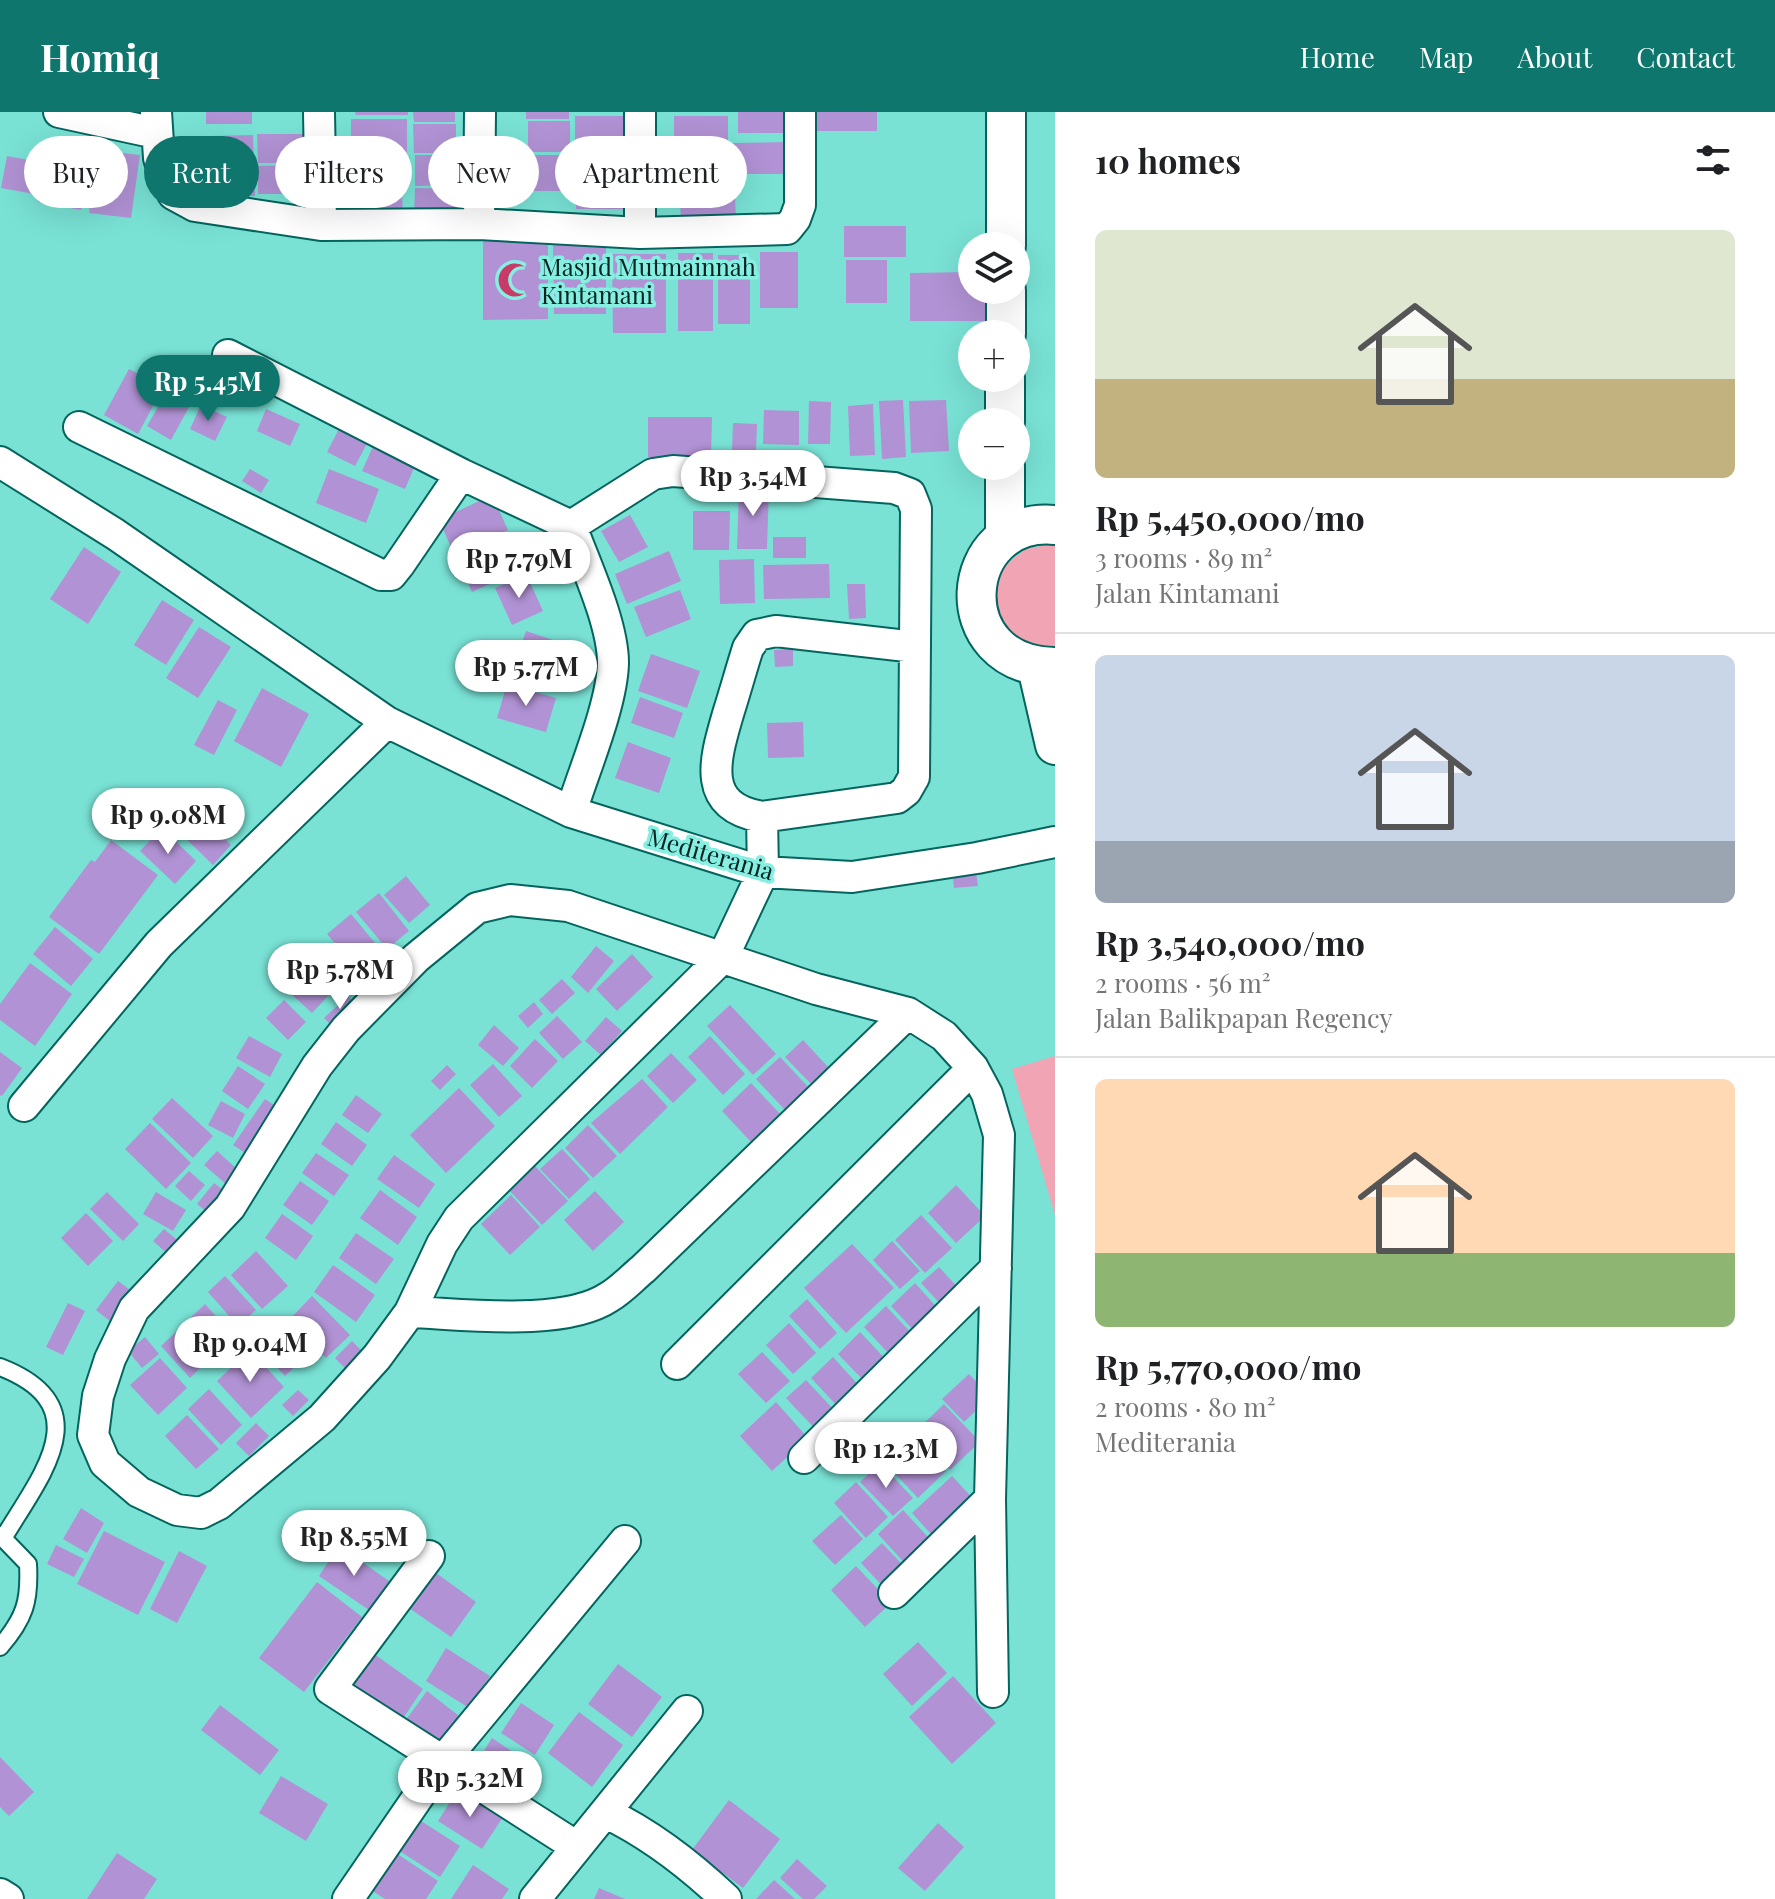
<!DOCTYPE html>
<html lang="en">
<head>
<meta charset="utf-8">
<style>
  :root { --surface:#fff; --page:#f2f2f2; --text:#202124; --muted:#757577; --line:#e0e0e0; --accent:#0f766e }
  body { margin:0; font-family:"Playfair Display",serif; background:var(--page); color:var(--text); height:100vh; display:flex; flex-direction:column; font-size:30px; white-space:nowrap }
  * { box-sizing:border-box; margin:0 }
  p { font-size:26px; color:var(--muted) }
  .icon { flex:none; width:44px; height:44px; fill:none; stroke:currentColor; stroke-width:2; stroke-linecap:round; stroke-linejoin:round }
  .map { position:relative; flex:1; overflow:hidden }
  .sheet { display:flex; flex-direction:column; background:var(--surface); width:720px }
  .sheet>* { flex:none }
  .guide { position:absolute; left:24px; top:24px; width:760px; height:72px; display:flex; gap:16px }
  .fabs { position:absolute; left:958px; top:120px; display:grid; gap:16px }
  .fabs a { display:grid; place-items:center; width:72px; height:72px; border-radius:50%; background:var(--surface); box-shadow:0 8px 32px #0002; font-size:40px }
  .price { position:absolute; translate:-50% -68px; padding:0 18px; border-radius:28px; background:#fff; color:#222; font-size:26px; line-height:52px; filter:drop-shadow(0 2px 4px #0008) }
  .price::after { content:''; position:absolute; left:50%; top:48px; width:24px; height:18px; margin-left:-12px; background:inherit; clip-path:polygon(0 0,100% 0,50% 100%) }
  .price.current { background:var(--accent); color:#fff }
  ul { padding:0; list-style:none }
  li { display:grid; align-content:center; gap:16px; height:424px; padding:0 40px }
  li+li { border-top:2px solid var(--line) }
  li span { display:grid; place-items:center; height:248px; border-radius:12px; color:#555 }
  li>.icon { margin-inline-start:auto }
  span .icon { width:144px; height:144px; fill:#fffc; stroke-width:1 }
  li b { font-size:34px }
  h2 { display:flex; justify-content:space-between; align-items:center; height:96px; padding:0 40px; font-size:34px }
  .tag { padding:0 28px; border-radius:36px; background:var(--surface); box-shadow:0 8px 32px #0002; font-size:28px; line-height:72px }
  .tag.current { background:var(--accent); color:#fff }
  header { display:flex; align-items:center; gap:48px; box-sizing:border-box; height:112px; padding:0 40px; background:var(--accent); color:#fff }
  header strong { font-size:38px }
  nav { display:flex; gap:44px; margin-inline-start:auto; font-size:28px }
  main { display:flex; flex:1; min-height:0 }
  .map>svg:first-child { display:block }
  .green { fill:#f1a4b4 }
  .building { fill:#b192d4 }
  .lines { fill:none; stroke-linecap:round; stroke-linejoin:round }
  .service-casing { stroke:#04655e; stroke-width:20 }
  .minor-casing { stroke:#04655e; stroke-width:34 }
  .tertiary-casing { stroke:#04655e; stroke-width:42 }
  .service { stroke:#fff; stroke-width:16 }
  .minor { stroke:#fff; stroke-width:30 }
  .tertiary { stroke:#fff; stroke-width:38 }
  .labels { text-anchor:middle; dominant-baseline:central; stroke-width:7; stroke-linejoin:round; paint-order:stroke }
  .poi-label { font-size:24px; fill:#022421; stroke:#87efe2; text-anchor:start }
  .street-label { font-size:24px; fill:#022421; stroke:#87efe2 }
</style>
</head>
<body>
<header>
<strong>Homiq</strong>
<nav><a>Home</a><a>Map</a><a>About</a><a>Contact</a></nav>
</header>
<main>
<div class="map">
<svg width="1055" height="1787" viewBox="0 0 1055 1787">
  <rect width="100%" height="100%" fill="#79e2d5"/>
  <!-- green -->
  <path class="green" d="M1052 432 1055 433V543L1031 542 995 505 994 478 1005 453 1026 437Z
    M1055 944V1103L1012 957Z"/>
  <!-- building -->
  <path class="building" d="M206 0H252V12H206Z
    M355 0H408V3H356Z
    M413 0H455V10H414Z
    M526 0H569V7H526Z
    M738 0H789V21H738Z
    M814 0H877V19H815Z
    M575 4H624V44L575 45Z
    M674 4H728V41H674Z
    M351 7H407V42H351Z
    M528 9H570V40H528Z
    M413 12H456V41H414Z
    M257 22H303V51H258Z
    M253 23 254 52H208V24Z
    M788 30V62H734L733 31Z
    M48 34 91 41 81 98 38 90Z
    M97 38 140 43 131 106 89 101Z
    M415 43H455V73L415 74Z
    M528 43H570V79H528Z
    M7 44 40 50 34 82 1 76Z
    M670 44H724V78L670 79Z
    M358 45H410V74L358 75Z
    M576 50H632V97H576Z
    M303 53V82H258V54Z
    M254 55 255 84H209V56Z
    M415 76 474 77V107H414Z
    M402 77 403 107 352 108V79Z
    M735 85 736 108 681 110 680 87Z
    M844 114H906V145H844Z
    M548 127V207L483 208V128Z
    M553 130H606V202H554Z
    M760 140H798V196H760Z
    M678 141H713V219H678Z
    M612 142H666V221H613Z
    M718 143H750V212H718Z
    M846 148H887V191H846Z
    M972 160V178H991L992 209H910V161Z
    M129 257 163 275 138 322 104 303Z
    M171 273 194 286 171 328 147 314Z
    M903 288 906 345 882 347 879 289Z
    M946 288 949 339 911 341 909 289Z
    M809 289 831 290 830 332H808Z
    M873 292 875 343 850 344 848 294Z
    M201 293 227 305 215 329 190 317Z
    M266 297 300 312 290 334 257 319Z
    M764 298 799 299V333L763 332Z
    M648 305H712L711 345H648Z
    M342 311 370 326 355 354 327 340Z
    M733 311 757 312 756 339 732 338Z
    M375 330 417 349 405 377 362 359Z
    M250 357 269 368 261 381 242 369Z
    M329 357 379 377 366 411 316 391Z
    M739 374 769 375 767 437H737Z
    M492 383 508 418 455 444 439 408Z
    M693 399H730L729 438H693Z
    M630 403 648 435 619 450 601 419Z
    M773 425H806V446H773Z
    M513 426 526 455 472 480 459 451Z
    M84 435 121 460 88 512 50 487Z
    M669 439 681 469 627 492 615 462Z
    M754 447 755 491 720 492 719 448Z
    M829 452 830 486 764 487 763 453Z
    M526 462 543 499 512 513 495 476Z
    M847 472H865L866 506 849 507Z
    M680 478 691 507 646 525 634 495Z
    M162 488 194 508 166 553 134 533Z
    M199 515 231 535 198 586 166 566Z
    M526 519 565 532 549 579 510 566Z
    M793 537V554L775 555 774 538Z
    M651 542 700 559 687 596 638 579Z
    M507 572 556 586 546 620 497 606Z
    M262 576 309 602 281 655 234 629Z
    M640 585 683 601 674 626 631 611Z
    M218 588 237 598 214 643 194 633Z
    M803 610 804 645 768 646 767 611Z
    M628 630 671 646 659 681 615 666Z
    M188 691 231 733 213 753 169 710Z
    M162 716 196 749 175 772 140 739Z
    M111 728 158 763 99 842 49 805 91 748 95 750Z
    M975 753 978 774 954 776 952 756Z
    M406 764 430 793 409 811 384 783Z
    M379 781 409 819 387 837 356 800Z
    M351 802 385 843 361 862 327 822Z
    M55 815 93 847 71 874 33 842Z
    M596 834 614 849 588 881 571 865Z
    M332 836 357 862 335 884 310 857Z
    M632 842 653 865 617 899 596 877Z
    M384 848 393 858 371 879 362 869Z
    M30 851 72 882 35 934 0 908V892Z
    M306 862 329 883 312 901 289 880Z
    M562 867 575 881 552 902 539 888Z
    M348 884 356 893 332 914 324 906Z
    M284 888 306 910 288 928 266 906Z
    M534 890 543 902 528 916 518 904Z
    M730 893 776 942 753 963 707 914Z
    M557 904 582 930 563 947 539 921Z
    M606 905 622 919 601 943 585 929Z
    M494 913 519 936 503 954 478 933Z
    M249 924 282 942 270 965 236 946Z
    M710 924 745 962 723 983 688 945Z
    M535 927 558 949 532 976 510 954Z
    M803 928 829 956 812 973 785 945Z
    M0 940 22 956 2 984 0 983Z
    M671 941 697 968 673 991 647 964Z
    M780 945 812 979 788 1001 756 967Z
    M493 952 522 984 499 1005 470 973Z
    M447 953 456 962 440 978 431 969Z
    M238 954 265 972 248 997 222 979Z
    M642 967 668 995 620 1042 591 1011Z
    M751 971 782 1004 752 1031 722 999Z
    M459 976 495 1014 446 1061 410 1023Z
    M356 983 382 1002 368 1021 342 1003Z
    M172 986 213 1024 193 1046 152 1007Z
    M265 987 281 998 250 1044 233 1033Z
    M221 989 245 1002 233 1026 208 1013Z
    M336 1010 367 1033 352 1054 321 1032Z
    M150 1011 191 1051 166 1077 125 1037Z
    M588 1013 617 1044 593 1066 565 1036Z
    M562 1037 590 1067 569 1087 540 1057Z
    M217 1039 238 1058 226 1072 204 1053Z
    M316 1041 349 1063 334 1084 302 1061Z
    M394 1043 435 1072 419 1096 377 1067Z
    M534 1053 568 1089 542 1113 508 1077Z
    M189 1059 205 1073 191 1089 175 1074Z
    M300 1069 329 1089 312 1113 283 1093Z
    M214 1071 229 1082 212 1104 197 1092Z
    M956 1073 985 1104 956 1131 928 1101Z
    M380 1078 417 1105 398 1133 360 1106Z
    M595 1079 624 1110 593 1139 564 1108Z
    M107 1080 139 1112 123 1129 90 1097Z
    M156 1080 186 1098 173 1119 143 1102Z
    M511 1083 540 1115 510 1143 481 1112Z
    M86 1101 113 1129 88 1154 61 1126Z
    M282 1102 313 1124 296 1148 265 1126Z
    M921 1103 952 1136 925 1161 895 1128Z
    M164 1117 182 1132 171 1145 153 1129Z
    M356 1121 394 1147 376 1172 339 1146Z
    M892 1129 920 1159 900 1177 873 1148Z
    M852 1132 894 1176 846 1221 804 1176Z
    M256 1139 288 1174 262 1197 231 1163Z
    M333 1153 375 1183 356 1210 314 1180Z
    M939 1155 962 1180 945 1197 921 1171Z
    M225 1164 256 1198 238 1214 208 1180Z
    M118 1169 133 1180 111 1210 96 1198Z
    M915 1171 942 1201 918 1223 891 1194Z
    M312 1184 350 1223 326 1246 289 1208Z
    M807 1187 837 1221 820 1237 789 1204Z
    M68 1191 85 1199 63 1243 46 1235Z
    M205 1192 245 1236 226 1254 186 1210Z
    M886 1194 912 1222 890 1243 864 1215Z
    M280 1207 310 1240 285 1264 254 1231Z
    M789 1211 816 1241 793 1262 766 1233Z
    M177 1219 206 1250 190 1266 161 1234Z
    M860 1220 890 1252 868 1273 838 1242Z
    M145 1225 159 1242 142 1256 128 1239Z
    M352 1229 365 1242 348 1259 335 1246Z
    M250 1238 284 1275 251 1306 217 1269Z
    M762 1240 790 1269 766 1291 738 1262Z
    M833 1245 862 1277 841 1298 811 1266Z
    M160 1246 187 1276 158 1303 130 1273Z
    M969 1262 991 1285 964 1310 942 1287Z
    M806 1268 836 1300 817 1319 786 1286Z
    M209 1277 242 1313 221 1333 188 1297Z
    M298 1278 309 1288 293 1304 282 1293Z
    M776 1290 808 1326 772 1359 740 1324Z
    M944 1292 980 1330 950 1358 915 1320Z
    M187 1303 219 1337 196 1357 165 1324Z
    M256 1311 269 1324 249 1344 236 1331Z
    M913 1324 946 1359 918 1386 884 1350Z
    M880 1351 913 1386 893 1404 860 1370Z
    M952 1364 980 1394 940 1432 912 1401Z
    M856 1370 888 1405 866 1426 834 1391Z
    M81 1396 104 1411 87 1441 63 1427Z
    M903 1398 937 1435 912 1459 878 1422Z
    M841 1403 863 1427 835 1453 812 1429Z
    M104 1419 165 1450 138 1503 77 1472Z
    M882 1431 911 1462 890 1482 861 1451Z
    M56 1433 84 1447 74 1465 47 1452Z
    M339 1434 389 1469 369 1498 319 1464Z
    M179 1439 207 1454 177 1511 150 1497Z
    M856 1454 891 1491 865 1515 831 1478Z
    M432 1458 476 1490 451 1525 406 1494Z
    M317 1470 362 1505 304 1580 259 1546Z
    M918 1530 947 1561 912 1594 883 1562Z
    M446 1536 490 1564 469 1596 426 1569Z
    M370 1539 423 1577 399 1612 346 1573Z
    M618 1552 662 1585 632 1625 588 1592Z
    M953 1564 996 1611 952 1652 909 1605Z
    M427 1579 463 1607 437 1644 400 1616Z
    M521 1591 554 1613 535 1643 501 1621Z
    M220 1593 279 1638 260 1663 201 1618Z
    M579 1600 623 1633 592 1675 548 1641Z
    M492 1626 525 1648 502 1684 469 1663Z
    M0 1645 34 1680 9 1704 0 1695Z
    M281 1664 328 1692 306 1729 259 1701Z
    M459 1676 503 1705 482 1737 438 1709Z
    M729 1688 780 1727 743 1776 692 1738Z
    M418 1707 460 1734 440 1765 398 1738Z
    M938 1711 964 1735 925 1779 898 1756Z
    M393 1739 438 1769 426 1787H385L368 1776Z
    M117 1741 157 1767 144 1787H87Z
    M797 1747 827 1774 814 1787H803L780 1766Z
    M473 1753 509 1777 502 1787H451Z
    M774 1768 795 1787H756Z
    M599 1776 625 1787H594Z"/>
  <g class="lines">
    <!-- service casing -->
    <g class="service-casing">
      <path id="service" d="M0 1255C101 1294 41 1363 4 1425
        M0 1423 28 1452C30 1489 25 1506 0 1535"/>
    </g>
    <!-- minor casing -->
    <g class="minor-casing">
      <path id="minor" d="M59 0 156 21
        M156 0 159 46 165 66 173 82 195 94 321 113 479 112 640 121 787 117 795 107 800 93V0
        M319 0 321 113
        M640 0V121
        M479 112 480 0
        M228 243 461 362
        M79 315 381 463H391L399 453 461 362 571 414C585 452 613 511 613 551 612 593 584 658 571 700
        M0 350 115 422 387 610 159 832 24 994
        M571 414 653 362 673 359 894 376 910 382 916 397 914 665 906 679 897 686 762 705C700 694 715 647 728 602 735 580 741 558 748 536L757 523 776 519 915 535
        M387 610 571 700 763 760 852 765 977 746 1055 730
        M762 705 763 760 723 845 459 1106 442 1132 410 1200 377 1245 322 1306 219 1392 201 1401 177 1398 139 1380 105 1351 93 1323 98 1284 110 1247 134 1197 230 1095 317 954 346 917 416 846 477 796 510 788 568 794 816 877 908 901 944 924 973 956 987 982 999 1023 990 1387 993 1580
        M410 1200C464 1202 564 1215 609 1185 621 1178 632 1166 643 1157L908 901
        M677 1252 973 956
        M804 1346 996 1156
        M429 1444 330 1577 577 1735
        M894 1481 990 1387
        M606 1701C650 1722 690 1753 726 1787
        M0 1782 8 1787
        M348 1787 442 1650 625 1429
        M535 1787 687 1599"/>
    </g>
    <!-- tertiary casing -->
    <g class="tertiary-casing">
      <path id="tertiary" d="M1006 134V0
        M1006 222V178
        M1005 310V266
        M1055 413C957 404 944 554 1055 555
        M1005 425V354
        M1037 555 1055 633"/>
    </g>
    <!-- service -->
    <use href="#service" class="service"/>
    <!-- minor -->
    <use href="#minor" class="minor"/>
    <!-- tertiary -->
    <use href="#tertiary" class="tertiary"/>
  </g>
  <!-- icons -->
  <defs>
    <g id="mosque-bare" transform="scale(2.76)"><path d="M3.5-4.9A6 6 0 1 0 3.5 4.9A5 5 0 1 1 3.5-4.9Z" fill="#c83b68" stroke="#87efe2" stroke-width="2.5" paint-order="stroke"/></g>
  </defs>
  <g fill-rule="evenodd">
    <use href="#mosque-bare" x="515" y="168"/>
  </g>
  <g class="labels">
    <!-- poi labels -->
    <g class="poi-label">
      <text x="541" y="154">Masjid Mutmainnah<tspan x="541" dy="28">Kintamani</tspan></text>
    </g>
    <!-- street labels -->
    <g class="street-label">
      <text transform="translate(711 741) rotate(16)">Mediterania</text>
    </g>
  </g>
</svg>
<div class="fabs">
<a><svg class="icon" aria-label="layers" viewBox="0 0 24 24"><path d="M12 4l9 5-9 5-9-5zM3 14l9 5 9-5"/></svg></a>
<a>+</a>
<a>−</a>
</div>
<b class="price current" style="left:208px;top:311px">Rp 5.45M</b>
<b class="price" style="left:753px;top:406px">Rp 3.54M</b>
<b class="price" style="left:519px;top:488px">Rp 7.79M</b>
<b class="price" style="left:526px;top:596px">Rp 5.77M</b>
<b class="price" style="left:168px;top:744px">Rp 9.08M</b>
<b class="price" style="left:340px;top:899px">Rp 5.78M</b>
<b class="price" style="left:250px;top:1272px">Rp 9.04M</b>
<b class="price" style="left:886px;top:1378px">Rp 12.3M</b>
<b class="price" style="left:354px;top:1466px">Rp 8.55M</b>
<b class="price" style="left:470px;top:1707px">Rp 5.32M</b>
<div class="guide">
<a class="tag">Buy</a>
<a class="tag current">Rent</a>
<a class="tag">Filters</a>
<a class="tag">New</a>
<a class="tag">Apartment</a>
</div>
</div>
<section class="sheet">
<h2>10 homes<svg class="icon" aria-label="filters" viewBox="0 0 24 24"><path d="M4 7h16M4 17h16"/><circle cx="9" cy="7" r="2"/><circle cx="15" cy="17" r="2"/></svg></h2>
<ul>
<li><span style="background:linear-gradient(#dfe7d0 60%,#c2b280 0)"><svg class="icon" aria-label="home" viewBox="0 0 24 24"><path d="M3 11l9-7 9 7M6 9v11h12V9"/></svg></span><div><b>Rp 5,450,000/mo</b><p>3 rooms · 89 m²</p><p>Jalan Kintamani</p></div></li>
<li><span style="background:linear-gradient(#c9d6e8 75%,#9aa5b1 0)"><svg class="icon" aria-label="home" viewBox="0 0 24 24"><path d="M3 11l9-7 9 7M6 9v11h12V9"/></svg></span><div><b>Rp 3,540,000/mo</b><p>2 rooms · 56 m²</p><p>Jalan Balikpapan Regency</p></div></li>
<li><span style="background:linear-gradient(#ffd9b3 70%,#8fb573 0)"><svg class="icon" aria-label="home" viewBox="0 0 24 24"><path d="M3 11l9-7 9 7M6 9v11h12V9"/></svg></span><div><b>Rp 5,770,000/mo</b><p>2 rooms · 80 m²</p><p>Mediterania</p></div></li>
</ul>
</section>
</main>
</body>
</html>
